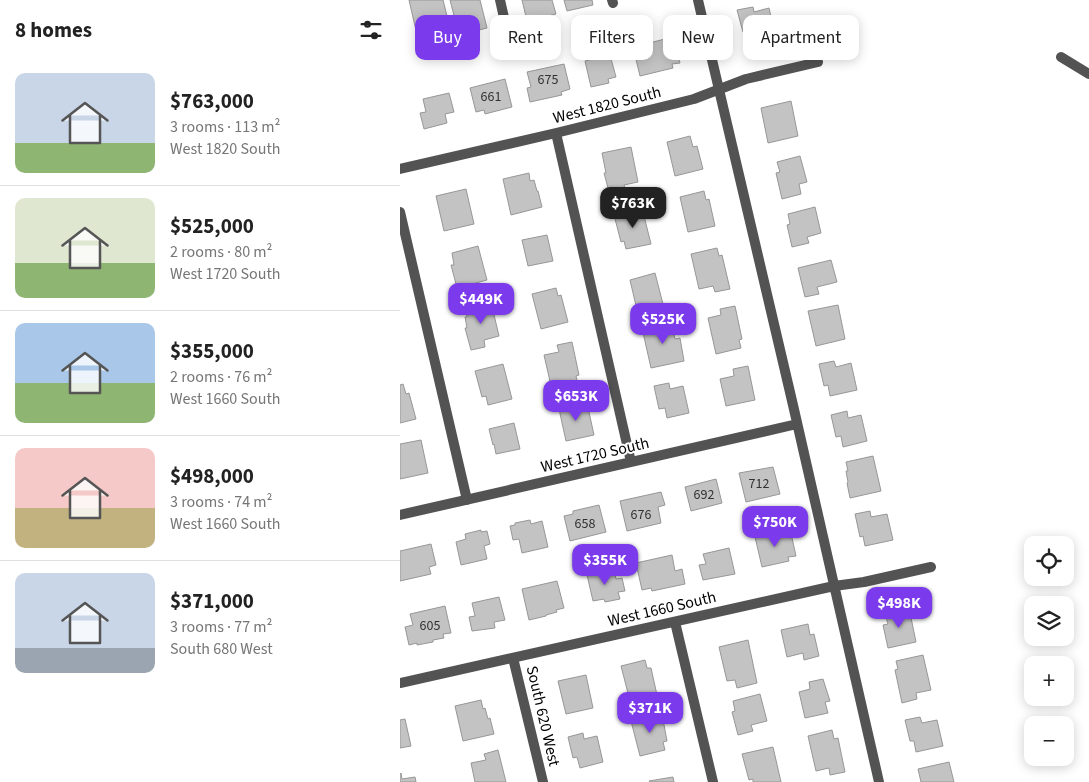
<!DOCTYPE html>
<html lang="en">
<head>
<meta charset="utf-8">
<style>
  :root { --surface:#fff; --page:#f2f2f2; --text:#222; --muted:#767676; --line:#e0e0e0; --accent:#7c3aed }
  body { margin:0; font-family:"Source Sans 3",sans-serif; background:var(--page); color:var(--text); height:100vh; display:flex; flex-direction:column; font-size:19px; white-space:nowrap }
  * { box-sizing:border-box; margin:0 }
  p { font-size:16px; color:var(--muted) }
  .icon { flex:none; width:28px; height:28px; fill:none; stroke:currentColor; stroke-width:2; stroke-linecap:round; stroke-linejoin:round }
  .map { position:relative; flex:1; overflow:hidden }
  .drawer { display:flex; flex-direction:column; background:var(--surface); width:400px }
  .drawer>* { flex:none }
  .top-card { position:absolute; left:15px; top:15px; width:475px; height:45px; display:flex; gap:10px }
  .controls { position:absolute; left:624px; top:536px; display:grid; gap:10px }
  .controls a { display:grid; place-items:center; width:50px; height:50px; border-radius:10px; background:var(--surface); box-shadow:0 2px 12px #0003; font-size:25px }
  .price { position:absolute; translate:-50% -42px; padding:0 11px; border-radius:10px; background:var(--accent); color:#fff; font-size:16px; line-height:32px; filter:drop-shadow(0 1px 2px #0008) }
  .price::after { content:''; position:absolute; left:50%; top:30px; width:15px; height:11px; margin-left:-8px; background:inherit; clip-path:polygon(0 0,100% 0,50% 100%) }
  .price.current { background:#222; color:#fff }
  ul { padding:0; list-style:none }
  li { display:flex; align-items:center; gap:15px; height:125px; padding:0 15px }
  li+li { border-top:1px solid var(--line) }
  li span { display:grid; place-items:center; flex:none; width:140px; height:100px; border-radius:10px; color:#555 }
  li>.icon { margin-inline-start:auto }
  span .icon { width:60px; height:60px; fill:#fffc; stroke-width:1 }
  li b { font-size:21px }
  h2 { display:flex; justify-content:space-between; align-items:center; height:60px; padding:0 15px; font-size:21px }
  .chip { padding:0 18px; border-radius:10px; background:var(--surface); box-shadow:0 2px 12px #0003; font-size:18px; line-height:45px }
  .chip.current { background:var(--accent); color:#fff }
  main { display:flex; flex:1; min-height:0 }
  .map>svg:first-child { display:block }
  .building { fill:#c3c3c3; stroke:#979797 }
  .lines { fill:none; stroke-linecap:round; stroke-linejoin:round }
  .street { stroke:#535353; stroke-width:10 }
  .labels { text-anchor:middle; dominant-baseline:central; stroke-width:4; stroke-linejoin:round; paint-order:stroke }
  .number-label { font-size:14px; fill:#313131 }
  .street-label { font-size:16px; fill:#000; stroke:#fff }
</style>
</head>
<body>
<main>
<section class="drawer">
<h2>8 homes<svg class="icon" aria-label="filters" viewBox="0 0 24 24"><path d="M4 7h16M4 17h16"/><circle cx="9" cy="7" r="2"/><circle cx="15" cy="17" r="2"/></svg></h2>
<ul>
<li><span style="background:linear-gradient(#c9d6e8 70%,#8fb573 0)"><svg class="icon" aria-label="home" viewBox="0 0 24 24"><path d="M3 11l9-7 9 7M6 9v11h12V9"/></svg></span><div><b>$763,000</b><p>3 rooms · 113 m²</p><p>West 1820 South</p></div></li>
<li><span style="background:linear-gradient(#dfe7d0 65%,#8fb573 0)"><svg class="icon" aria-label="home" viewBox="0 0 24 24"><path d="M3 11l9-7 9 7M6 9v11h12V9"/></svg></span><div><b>$525,000</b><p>2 rooms · 80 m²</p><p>West 1720 South</p></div></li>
<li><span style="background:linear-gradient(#a9c7e8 60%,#8fb573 0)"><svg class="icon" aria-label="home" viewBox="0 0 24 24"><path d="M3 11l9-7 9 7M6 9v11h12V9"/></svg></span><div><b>$355,000</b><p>2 rooms · 76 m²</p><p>West 1660 South</p></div></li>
<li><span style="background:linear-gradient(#f6c9c9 60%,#c2b280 0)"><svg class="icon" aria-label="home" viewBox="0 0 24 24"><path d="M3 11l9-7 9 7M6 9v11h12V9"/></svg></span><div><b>$498,000</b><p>3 rooms · 74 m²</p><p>West 1660 South</p></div></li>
<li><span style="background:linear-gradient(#c9d6e8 75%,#9aa5b1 0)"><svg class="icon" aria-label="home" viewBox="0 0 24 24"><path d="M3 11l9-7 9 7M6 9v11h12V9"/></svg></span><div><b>$371,000</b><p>3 rooms · 77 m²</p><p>South 680 West</p></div></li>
</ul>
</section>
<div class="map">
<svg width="689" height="782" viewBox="0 0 689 782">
  <rect width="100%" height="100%" fill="#fff"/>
  <!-- building -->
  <path class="building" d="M9 0H43L53 40 20 48Z
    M50 0H80L87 28 59 35Z
    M122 0H152L156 14 127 21Z
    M164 0H192L193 5 167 11Z
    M353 7 354 12 369 8 375 35 348 42 346 32H343L337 10Z
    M273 37 280 63 272 64 273 68 240 76 233 47Z
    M210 55 216 77 208 79 209 83 191 87 185 61Z
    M164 64 170 89 161 92 162 95 130 102 127 88 131 87 127 72Z
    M105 79 112 107 85 114 84 110 76 112 70 88Z
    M49 93 54 112 45 114 47 123 24 129 20 113 26 112 23 99Z
    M391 101 398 136 368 143 361 108Z
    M290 136 293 147 297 146 303 169 275 176 267 142Z
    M231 147 238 182 224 185 226 192 211 195 209 188H208L204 173H206L202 153Z
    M400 156 407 182 399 184 401 194 382 199 376 173 380 172 377 162Z
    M129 173 130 181 134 180 137 191H138L142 207 111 215 103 179Z
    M66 189 74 224 44 231 36 196Z
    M304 191 306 200 309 199 315 226 288 232 280 197Z
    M415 207 421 233 407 237 409 243 392 247 387 225 390 224 388 214Z
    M242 208 251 244 226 249 224 241 221 242 214 215Z
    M147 235 153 261 128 266 122 240Z
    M78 246 87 280 57 288 51 265H54L52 253Z
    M317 248 319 256 322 255 330 289 315 292 313 286 299 289 291 254Z
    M431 260 437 282 417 287 419 294 405 297 398 268Z
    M255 273 263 304 237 310 230 280Z
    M156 288 158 296 161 295 168 322 141 329 132 294Z
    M91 302 99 336 84 340 85 347 71 350 65 328H67L65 317H67L66 309Z
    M438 305 445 339 416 346 408 311Z
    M335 306 342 339 339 340 341 348 316 354 308 318 321 315 320 309Z
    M271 322 275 339 280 338 284 361 251 368 242 328Z
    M172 342 179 375 176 376 178 384 152 390 144 355 159 352 157 345Z
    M434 361 436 367 451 363 457 390 430 396 428 385 424 386 419 364Z
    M103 364 112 399 88 405 86 396 82 397 75 371Z
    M348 366 355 400 326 406 320 379 334 376 333 369Z
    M269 383 270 389 283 386 289 413 267 418 265 408 259 409 254 386Z
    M3 384 6 394 9 393 16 419 0 423V385Z
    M187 403 194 435 166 441 159 409Z
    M447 411 448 418 461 415 467 441 443 447 441 436 436 437 431 415Z
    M114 423 120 449 96 454 94 444 93 445 89 429Z
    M21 440 28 473 0 479V444Z
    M473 456 481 491 450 498 447 483 448 482 446 471H448L446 462Z
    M373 467 380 494 346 502 339 473Z
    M316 479 322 503 291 511 285 487Z
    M261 492 265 505 258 507 261 523 227 531 220 501Z
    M199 505 206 532 170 541 164 516 173 514V511Z
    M470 511 471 517 487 514 493 540 465 546 463 536 460 537 455 514Z
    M130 520 131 524 142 521 148 547 122 553 119 539 113 540 110 526 115 525V523Z
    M390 529 396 556 388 557 389 561 362 567 355 537Z
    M81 530V532L87 531 90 544 84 546 87 559 61 565 56 542 66 539 65 534Z
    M31 544 36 565 29 567 31 574 0 581V551Z
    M329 548 335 574 303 580 299 565 306 564 303 554Z
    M272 555 275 571 282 569 285 584 252 591 251 588 242 590 236 563Z
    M214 569 216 579 222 578 225 591 218 592 220 599 205 602 204 599 193 601 187 575Z
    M157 581 164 608 156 610 157 612 146 615V616L129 620 122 589Z
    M99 597 105 620 94 622 95 628 72 631 69 617 75 616 72 603Z
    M45 606 51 633 43 634 44 638 33 640V642L17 645V643L9 645 5 627 13 625 10 614Z
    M509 608 516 642 488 648 483 625 488 624 485 614Z
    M408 624 410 635 414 634 419 656 404 660 403 653 387 657 381 630Z
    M348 640 357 683 337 688 335 680 327 681 319 647Z
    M523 655 531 690 516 693 517 699 502 703 495 670 498 669 496 661Z
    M245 660 247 668H251L257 695 230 701 221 666Z
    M186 675 193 708 166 714 158 681Z
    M423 679 430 701 425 702 428 713 405 718 399 692 410 689 409 682Z
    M360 694 367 721 351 725 353 731 338 735 332 712 335 711 333 701Z
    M81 700 83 709 85 708 88 719 90 718 94 734 63 741 55 706Z
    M262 714 267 741 263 742 265 750 240 756 231 721Z
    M520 717 522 723 537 720 543 746 516 752 514 741H510L505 720Z
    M5 719 11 746 0 748V720Z
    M432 730 434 739 438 738 445 772 430 775 429 768 416 771 408 736Z
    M183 733 184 739 197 736 203 762 180 768 177 757 173 758 168 737Z
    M373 747 381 782H353V779L349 780 342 754Z
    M98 750 106 782H75L71 763 86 760 84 754Z
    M549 762 554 782H521L518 769Z
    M1 773 2 779 15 777 16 782H0V774Z
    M273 777 274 782H250L249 781Z"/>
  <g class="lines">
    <!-- street -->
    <path class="street" d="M100 0 107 31
      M212 0 213 3
      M298 0 393 405 479 782
      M661 57 689 74
      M156 133 231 462
      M0 169 156 133 294 99 346 79 418 62
      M0 212 67 500
      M0 515 397 424
      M275 622 313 782
      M113 658 143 782
      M0 683 434 586 464 582 531 567"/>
  </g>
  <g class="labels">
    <!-- number labels -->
    <g class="number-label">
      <text x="148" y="80">675</text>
      <text x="91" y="97">661</text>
      <text x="359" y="484">712</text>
      <text x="304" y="495">692</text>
      <text x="241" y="515">676</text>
      <text x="185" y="524">658</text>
      <text x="30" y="626">605</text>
    </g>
    <!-- street labels -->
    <g class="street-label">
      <text transform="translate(207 105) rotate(-14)">West 1820 South</text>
      <text transform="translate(195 455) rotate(-13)">West 1720 South</text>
      <text transform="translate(262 609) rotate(-13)">West 1660 South</text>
      <text transform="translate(143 716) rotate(77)">South 620 West</text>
    </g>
  </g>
</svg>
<div class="controls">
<a><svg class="icon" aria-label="locate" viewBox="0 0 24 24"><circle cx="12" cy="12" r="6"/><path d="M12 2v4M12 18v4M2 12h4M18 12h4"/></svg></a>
<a><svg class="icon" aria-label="layers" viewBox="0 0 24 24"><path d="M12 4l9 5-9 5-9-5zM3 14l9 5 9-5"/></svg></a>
<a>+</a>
<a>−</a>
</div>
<b class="price current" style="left:233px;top:229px">$763K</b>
<b class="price" style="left:81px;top:325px">$449K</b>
<b class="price" style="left:263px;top:345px">$525K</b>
<b class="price" style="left:176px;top:422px">$653K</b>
<b class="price" style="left:375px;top:548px">$750K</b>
<b class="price" style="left:205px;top:586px">$355K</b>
<b class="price" style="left:499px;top:629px">$498K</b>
<b class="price" style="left:250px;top:734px">$371K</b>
<div class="top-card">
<a class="chip current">Buy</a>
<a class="chip">Rent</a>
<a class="chip">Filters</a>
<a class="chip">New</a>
<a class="chip">Apartment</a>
</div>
</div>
</main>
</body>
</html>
